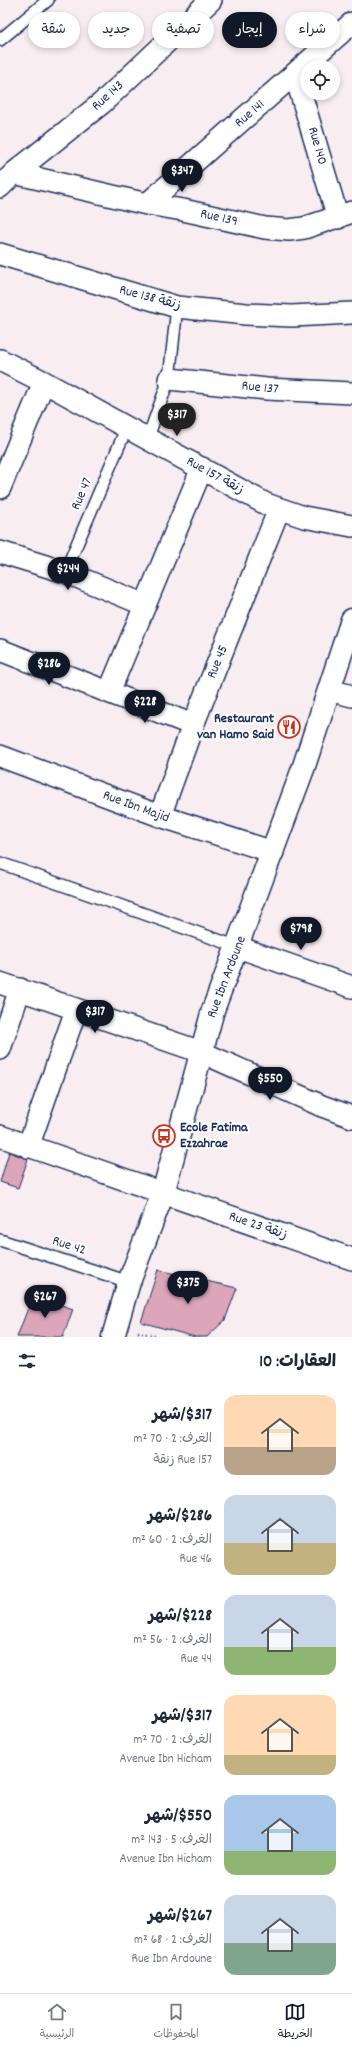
<!DOCTYPE html>
<html lang="ar">
<head>
<meta charset="utf-8">
<style>
  :root { --surface:#fff; --page:#f6f6f7; --text:#1f2937; --muted:#747a83; --line:#e0e1e3; --accent:#111827 }
  body { margin:0; font-family:Dekko,"Playpen Sans Arabic",sans-serif; background:var(--page); color:var(--text); direction:rtl; height:100vh; display:flex; flex-direction:column; font-size:15px; white-space:nowrap }
  * { box-sizing:border-box; margin:0 }
  p { font-size:13px; color:var(--muted) }
  .icon { flex:none; width:22px; height:22px; fill:none; stroke:currentColor; stroke-width:2; stroke-linecap:round; stroke-linejoin:round }
  .map { position:relative; height:1337px; overflow:hidden; direction:ltr }
  .drawer { display:flex; flex-direction:column; background:var(--surface); flex:1 }
  .drawer>* { flex:none }
  .banner { position:absolute; left:12px; top:12px; width:328px; height:36px; direction:rtl; display:flex; gap:8px }
  .fabs { position:absolute; left:300px; top:60px; display:grid; gap:8px }
  .fabs a { display:grid; place-items:center; width:40px; height:40px; border-radius:50%; background:var(--surface); box-shadow:0 2px 6px #0003; font-size:20px }
  .price { position:absolute; translate:-50% -34px; padding:0 9px; border-radius:14px; background:var(--accent); color:#fff; font-size:13px; line-height:26px; filter:drop-shadow(0 1px 2px #0008) }
  .price::after { content:''; position:absolute; left:50%; top:24px; width:12px; height:9px; margin-left:-6px; background:inherit; clip-path:polygon(0 0,100% 0,50% 100%) }
  .price.current { background:#222; color:#fff }
  ul { padding:0; list-style:none }
  li { display:flex; align-items:center; gap:12px; height:100px; padding:0 16px }
  li span { display:grid; place-items:center; flex:none; width:112px; height:80px; border-radius:12px; color:#555 }
  li>.icon { margin-inline-start:auto }
  span .icon { width:48px; height:48px; fill:#fffc; stroke-width:1 }
  li b { font-size:17px }
  h2 { display:flex; justify-content:space-between; align-items:center; height:48px; padding:0 16px; font-size:17px }
  .pill { padding:0 14px; border-radius:18px; background:var(--surface); box-shadow:0 2px 6px #0003; font-size:14px; line-height:36px }
  .pill.current { background:var(--accent); color:#fff }
  .dock { display:flex; justify-content:space-around; align-items:center; height:56px; border-top:1px solid var(--line); background:var(--surface); font-size:11px; color:var(--muted) }
  .dock a { display:grid; justify-items:center; gap:2px }
  .dock .current { color:var(--accent) }
  .map>svg:first-child { display:block }
  .building { fill:#dca5ba; stroke:#1b2f5e }
  .lines { fill:none; stroke-linecap:round; stroke-linejoin:round }
  .service-casing { stroke:#1b2f5e; stroke-width:14 }
  .minor-casing { stroke:#1b2f5e; stroke-width:24 }
  .tertiary-casing { stroke:#1b2f5e; stroke-width:25 }
  .path { stroke:#1b2f5e; stroke-width:2.5; stroke-dasharray:1 3; stroke-linecap:butt }
  .service { stroke:#fff; stroke-width:11 }
  .minor { stroke:#fff; stroke-width:21 }
  .tertiary { stroke:#fff; stroke-width:22 }
  .labels { text-anchor:middle; dominant-baseline:central; stroke-width:4; stroke-linejoin:round; paint-order:stroke }
  .street-label { font-size:14px; fill:#1b2f5e; stroke:#fff }
  .poi-label { font-size:14px; font-weight:bold; fill:#1b2f5e; stroke:#fff; text-anchor:end }
</style>
</head>
<body>
<div class="map">
<svg width="352" height="1337" viewBox="0 0 352 1337">
  <rect width="100%" height="100%" fill="#f8edf1"/>
  <filter id="ink" filterUnits="userSpaceOnUse"><feTurbulence type="fractalNoise" baseFrequency=".025" numOctaves="2"/><feDisplacementMap in="SourceGraphic" scale="8" xChannelSelector="R" yChannelSelector="G"/><feConvolveMatrix kernelMatrix="1 2 1 2 8 2 1 2 1" color-interpolation-filters="sRGB"/></filter>
  <g filter="url(#ink)">
    <!-- building -->
    <path class="building" d="M9 1152 28 1159 18 1188 0 1182Z
      M158 1270 237 1288 225 1320 207 1337H195L141 1322Z
      M33 1295 73 1309 63 1337H17Z"/>
    <g class="lines">
      <!-- service casing -->
      <g class="service-casing">
        <path id="service" d="M0 40 48 0
          M147 440 169 379 177 307
          M65 572 127 427
          M0 863 238 947
          M0 1240 129 1282"/>
      </g>
      <!-- minor casing -->
      <g class="minor-casing">
        <path id="minor" d="M295 74 338 218
          M14 173 147 204 183 210 265 228 289 230 304 228 352 212
          M0 187 14 173 102 103 211 0
          M147 204 352 23
          M0 254 177 307 246 314 292 316 352 313
          M0 360 44 382 266 504 304 517 352 526
          M169 379 267 389 352 393
          M0 488 44 382
          M0 552 65 572 145 605
          M0 650 193 725
          M329 690 352 696
          M109 692 202 468
          M0 756 160 816 273 852
          M160 816 193 725 279 509
          M238 947 352 987
          M0 983 201 1052 322 1106 352 1117
          M0 1049 20 989
          M0 1136 352 1259
          M28 1147 76 1010"/>
      </g>
      <!-- tertiary casing -->
      <g class="tertiary-casing">
        <path id="tertiary" d="M113 1337 129 1282 163 1193 213 1010 303 769 352 620"/>
      </g>
      <!-- path -->
      <path class="path" d="M138 1332 159 1337"/>
      <!-- service -->
      <use href="#service" class="service"/>
      <!-- minor -->
      <use href="#minor" class="minor"/>
      <!-- tertiary -->
      <use href="#tertiary" class="tertiary"/>
    </g>
  </g>
  <!-- icons -->
  <defs>
    <g id="restaurant-ring" transform="scale(1.15)"><circle r="9.5" fill="#fff" stroke="#c8321e" stroke-width="1.5"/><path d="M-5-6h1v4h1v-4h1v4h1v-4h1v5L-1.5 .5V6h-2V.5L-5-1ZM5-6V6H3V1.5H1.5Q1.5-4 5-6Z" fill="#c8321e"/></g>
    <g id="bus-ring" transform="scale(1.15)"><circle r="9.5" fill="#fff" stroke="#c8321e" stroke-width="1.5"/><path d="M-5-6H5V4H4V6H2V4H-2V6H-4V4H-5ZM-3.5-4V0h7V-4ZM-3.5 1.2v1.5H-2V1.2ZM2 1.2v1.5H3.5V1.2Z" fill="#c8321e"/></g>
  </defs>
  <g fill-rule="evenodd">
    <use href="#restaurant-ring" x="289" y="727"/>
    <use href="#bus-ring" x="164" y="1136"/>
  </g>
  <g class="labels">
    <!-- street labels -->
    <g class="street-label">
      <text transform="translate(108 96) rotate(-42)">Rue 143</text>
      <text transform="translate(250 114) rotate(-41)">Rue 141</text>
      <text transform="translate(317 146) rotate(74)">Rue 140</text>
      <text transform="translate(219 218) rotate(13)">Rue 139</text>
      <text transform="translate(150 298) rotate(15)">Rue 138 زنقة</text>
      <text transform="translate(260 388) rotate(6)">Rue 137</text>
      <text transform="translate(215 476) rotate(29)">Rue 157 زنقة</text>
      <text transform="translate(82 494) rotate(-67)">Rue 47</text>
      <text transform="translate(218 662) rotate(-68)">Rue 45</text>
      <text transform="translate(136 807) rotate(20)">Rue Ibn Majid</text>
      <text transform="translate(227 977) rotate(-69)">Rue Ibn Ardoune</text>
      <text transform="translate(258 1226) rotate(19)">Rue 23 زنقة</text>
      <text transform="translate(69 1246) rotate(18)">Rue 42</text>
    </g>
    <!-- poi labels -->
    <g class="poi-label">
      <text x="274" y="719">Restaurant<tspan x="274" dy="16">van Hamo Said</tspan></text>
      <text x="180" y="1128" text-anchor="start">Ecole Fatima<tspan x="180" dy="16">Ezzahrae</tspan></text>
    </g>
  </g>
</svg>
<div class="fabs">
<a><svg class="icon" aria-label="locate" viewBox="0 0 24 24"><circle cx="12" cy="12" r="6"/><path d="M12 2v4M12 18v4M2 12h4M18 12h4"/></svg></a>
</div>
<b class="price" style="left:182px;top:193px">$347</b>
<b class="price current" style="left:177px;top:437px">$317</b>
<b class="price" style="left:68px;top:591px">$244</b>
<b class="price" style="left:49px;top:686px">$286</b>
<b class="price" style="left:145px;top:724px">$228</b>
<b class="price" style="left:301px;top:951px">$798</b>
<b class="price" style="left:95px;top:1034px">$317</b>
<b class="price" style="left:270px;top:1101px">$550</b>
<b class="price" style="left:188px;top:1305px">$375</b>
<b class="price" style="left:45px;top:1319px">$267</b>
<div class="banner">
<a class="pill">شراء</a>
<a class="pill current">إيجار</a>
<a class="pill">تصفية</a>
<a class="pill">جديد</a>
<a class="pill">شقة</a>
</div>
</div>
<section class="drawer">
<h2>العقارات: 10<svg class="icon" aria-label="filters" viewBox="0 0 24 24"><path d="M4 7h16M4 17h16"/><circle cx="9" cy="7" r="2"/><circle cx="15" cy="17" r="2"/></svg></h2>
<ul>
<li><span style="background:linear-gradient(#ffd9b3 65%,#b9a48a 0)"><svg class="icon" aria-label="home" viewBox="0 0 24 24"><path d="M3 11l9-7 9 7M6 9v11h12V9"/></svg></span><div><b>$317/شهر</b><p>الغرف: 2 · 70 m²</p><p>Rue 157 زنقة</p></div></li>
<li><span style="background:linear-gradient(#c9d6e8 60%,#c2b280 0)"><svg class="icon" aria-label="home" viewBox="0 0 24 24"><path d="M3 11l9-7 9 7M6 9v11h12V9"/></svg></span><div><b>$286/شهر</b><p>الغرف: 2 · 60 m²</p><p>Rue 46</p></div></li>
<li><span style="background:linear-gradient(#c9d6e8 65%,#8fb573 0)"><svg class="icon" aria-label="home" viewBox="0 0 24 24"><path d="M3 11l9-7 9 7M6 9v11h12V9"/></svg></span><div><b>$228/شهر</b><p>الغرف: 2 · 56 m²</p><p>Rue 44</p></div></li>
<li><span style="background:linear-gradient(#ffd9b3 75%,#c2b280 0)"><svg class="icon" aria-label="home" viewBox="0 0 24 24"><path d="M3 11l9-7 9 7M6 9v11h12V9"/></svg></span><div><b>$317/شهر</b><p>الغرف: 2 · 70 m²</p><p>Avenue Ibn Hicham</p></div></li>
<li><span style="background:linear-gradient(#a9c7e8 70%,#8fb573 0)"><svg class="icon" aria-label="home" viewBox="0 0 24 24"><path d="M3 11l9-7 9 7M6 9v11h12V9"/></svg></span><div><b>$550/شهر</b><p>الغرف: 5 · 143 m²</p><p>Avenue Ibn Hicham</p></div></li>
<li><span style="background:linear-gradient(#c9d6e8 60%,#7fa58c 0)"><svg class="icon" aria-label="home" viewBox="0 0 24 24"><path d="M3 11l9-7 9 7M6 9v11h12V9"/></svg></span><div><b>$267/شهر</b><p>الغرف: 2 · 68 m²</p><p>Rue Ibn Ardoune</p></div></li>
</ul>
</section>
<nav class="dock">
<a class="current"><svg class="icon" aria-label="map" viewBox="0 0 24 24"><path d="M3 6l6-2 6 2 6-2v14l-6 2-6-2-6 2zM9 4v14M15 6v14"/></svg>الخريطة</a>
<a><svg class="icon" aria-label="saved" viewBox="0 0 24 24"><path d="M7 4h10v16l-5-4-5 4z"/></svg>المحفوظات</a>
<a><svg class="icon" aria-label="home" viewBox="0 0 24 24"><path d="M3 11l9-7 9 7M6 9v11h12V9"/></svg>الرئيسية</a>
</nav>
</body>
</html>
